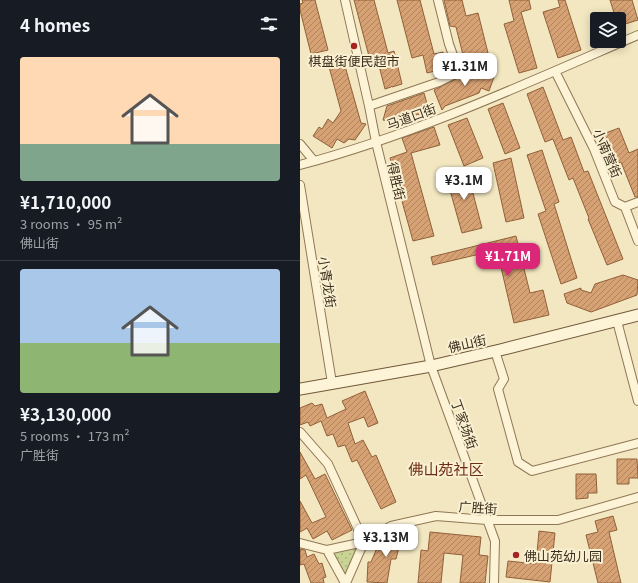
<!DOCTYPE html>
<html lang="en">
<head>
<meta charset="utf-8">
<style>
  :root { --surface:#171b24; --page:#242831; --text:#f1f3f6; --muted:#9ea1a6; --line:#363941; --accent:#db2777 }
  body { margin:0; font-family:Georgia,"Noto Sans SC",serif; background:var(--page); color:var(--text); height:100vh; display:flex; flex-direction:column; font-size:15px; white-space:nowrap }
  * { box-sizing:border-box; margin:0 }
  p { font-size:13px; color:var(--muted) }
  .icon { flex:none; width:22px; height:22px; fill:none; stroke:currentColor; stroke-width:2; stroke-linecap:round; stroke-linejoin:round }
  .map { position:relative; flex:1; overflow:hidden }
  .details { display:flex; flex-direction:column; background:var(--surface); width:300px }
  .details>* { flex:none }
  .buttons { position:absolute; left:290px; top:12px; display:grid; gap:8px }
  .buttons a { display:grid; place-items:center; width:36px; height:36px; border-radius:4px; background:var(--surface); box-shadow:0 2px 10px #0003; font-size:20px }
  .price { position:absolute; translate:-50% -34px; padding:0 9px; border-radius:8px; background:#fff; color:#222; font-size:13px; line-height:26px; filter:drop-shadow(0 1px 2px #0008) }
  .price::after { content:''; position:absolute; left:50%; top:24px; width:12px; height:9px; margin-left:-6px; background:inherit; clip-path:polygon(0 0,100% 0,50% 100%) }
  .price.selected { background:var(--accent); color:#fff }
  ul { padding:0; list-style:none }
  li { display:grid; align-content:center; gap:8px; height:212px; padding:0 20px }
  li+li { border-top:1px solid var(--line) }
  li span { display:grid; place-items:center; height:124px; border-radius:4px; color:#555 }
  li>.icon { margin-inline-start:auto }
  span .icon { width:72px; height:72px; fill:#fffc; stroke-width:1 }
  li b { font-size:17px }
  h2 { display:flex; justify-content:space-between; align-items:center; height:48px; padding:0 20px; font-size:17px }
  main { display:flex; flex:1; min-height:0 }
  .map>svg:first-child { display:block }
  .park { fill:url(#park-dots) }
  .building { fill:url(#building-hatch); stroke:#916039 }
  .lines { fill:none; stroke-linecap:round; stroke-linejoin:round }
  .street-casing { stroke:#8f7756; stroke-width:10 }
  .secondary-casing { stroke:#715839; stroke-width:13 }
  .street { stroke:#fdf3d6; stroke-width:8 }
  .secondary { stroke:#fdf3d6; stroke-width:11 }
  .poi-dot { fill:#a6241f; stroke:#f9f0d2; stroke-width:1.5 }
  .labels { text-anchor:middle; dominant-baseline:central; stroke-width:4; stroke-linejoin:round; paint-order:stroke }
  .poi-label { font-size:13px; fill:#3d2e1c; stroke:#f9f0d2 }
  .street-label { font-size:13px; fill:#3d2e1c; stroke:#f9f0d2 }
  .quarter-label { font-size:15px; fill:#6f2d16; stroke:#f9f0d2 }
</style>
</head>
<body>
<main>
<section class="details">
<h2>4 homes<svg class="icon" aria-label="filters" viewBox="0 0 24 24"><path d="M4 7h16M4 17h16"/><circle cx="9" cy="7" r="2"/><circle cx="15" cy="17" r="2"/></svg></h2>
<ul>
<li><span style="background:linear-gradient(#ffd9b3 70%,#7fa58c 0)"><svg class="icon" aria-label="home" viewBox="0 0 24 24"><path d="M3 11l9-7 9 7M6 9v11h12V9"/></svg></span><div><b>¥1,710,000</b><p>3 rooms · 95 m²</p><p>佛山街</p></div></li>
<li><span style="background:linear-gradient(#a9c7e8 60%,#8fb573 0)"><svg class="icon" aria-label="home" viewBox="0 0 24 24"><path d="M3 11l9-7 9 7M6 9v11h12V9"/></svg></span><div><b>¥3,130,000</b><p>5 rooms · 173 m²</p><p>广胜街</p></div></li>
</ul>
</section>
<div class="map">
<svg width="338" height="583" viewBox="0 0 338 583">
  <defs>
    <pattern id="park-dots" width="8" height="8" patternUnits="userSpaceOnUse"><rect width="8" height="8" fill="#c8d394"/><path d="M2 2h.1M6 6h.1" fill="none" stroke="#adb57f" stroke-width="1.8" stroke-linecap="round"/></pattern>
    <pattern id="building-hatch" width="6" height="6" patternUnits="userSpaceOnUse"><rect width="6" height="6" fill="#d6a173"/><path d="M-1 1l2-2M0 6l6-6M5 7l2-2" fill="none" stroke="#af845e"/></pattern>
  </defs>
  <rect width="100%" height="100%" fill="#f3e7c1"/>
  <!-- park -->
  <path class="park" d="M60 545 44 579 31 553Z"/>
  <!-- building -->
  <path class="building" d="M2 0H15L28 50 11 54 0 10V4L3 3Z
    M54 0H74L88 53 94 51 102 84 92 87V86L91 87 85 89 77 58 70 60Z
    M97 0H120L134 54 143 52 147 68 127 73 123 55 112 58Z
    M144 0H162L166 16 178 13 189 57 165 63 156 27 150 26Z
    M209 0H229L231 9 221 12 237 68 219 73 204 24 214 21Z
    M258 0H265L281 50 258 58 243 12 260 7Z
    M310 0H332L338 20 319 26V19H316Z
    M43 59 61 123 66 124 55 140 49 139 44 143 37 139 32 148 13 136 19 127 22 129 28 119 33 123 41 111 28 63Z
    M191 66 194 77 189 91 181 88 179 93 145 106 142 110 134 90 160 77Z
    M243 87 263 140 271 137 284 172 288 171 323 259 307 265 288 219 289 218 273 178 269 180 253 139 245 142 227 94Z
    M124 93 129 111 123 116 117 114 112 120 104 118 97 124 83 120 87 106Z
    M203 103 220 148 205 154 188 109Z
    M167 118 183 158 164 166 148 125Z
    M134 127 140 145 111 153 134 236 113 241 90 158 107 152 102 138Z
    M319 128 329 153 338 149V197H335L321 162 316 164 303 134Z
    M242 150 259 202 254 204 277 278 261 284 238 214 246 211 227 155Z
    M211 158 224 218 206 222 193 163Z
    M167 170 182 228 162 233 146 176Z
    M216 236 230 293 243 290 249 315 214 323 197 250 133 265 131 257Z
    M323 275 338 280 337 295 291 312 267 303 264 294 281 288V290L291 293 295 284Z
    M65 391 78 423 68 427 64 417 48 423 55 444 63 440 72 457 76 455 96 502 81 509 57 460 52 462 45 445 38 447 33 434 27 436 21 421 10 426 8 422 0 425V408L12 403 15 406 22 404 27 418 46 409 42 401Z
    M0 452 15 479 25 474 52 530 32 540 27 531 13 539 7 528 0 532V501L12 523 26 517 6 475 0 479Z
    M317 459H337L338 478H329V484H317Z
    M276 474H296L297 493H288V498L276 499Z
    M313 516 317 530 309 532 321 583H298L286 535 298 532 295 521Z
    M239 531 255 533 250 582 206 577 208 561 236 564Z
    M130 532 181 537 179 555 188 556 185 583H160L163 555 144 553 141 583H118L121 550 128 551Z
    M92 534 112 536 108 548 99 547 96 559H91L87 583 67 582 68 562H71L80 541H88Z
    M0 549 5 550 7 557 14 554 19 564 22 563 26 577 23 578 24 583H11L4 564 0 565Z"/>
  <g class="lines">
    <!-- street casing -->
    <g class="street-casing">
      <path id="street" d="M45 0 69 106 76 142 131 366 195 541 194 583
        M255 71 294 149 315 202 325 207 338 241
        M69 106 139 82 159 72 149 44 138 0
        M0 144 14 161
        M0 165C117 134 227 83 338 35
        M0 185 32 383
        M325 207 338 202
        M317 321 338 401
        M195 351 204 379 198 389 218 462 232 471 338 443
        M0 432 28 464 64 542 27 550 0 543
        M27 550 45 583
        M46 583 64 542 91 526 136 516 187 520H258L338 497"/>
    </g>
    <!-- secondary casing -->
    <g class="secondary-casing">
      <path id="secondary" d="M0 389 131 366 200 350 338 315"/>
    </g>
    <!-- street -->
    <use href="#street" class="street"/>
    <!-- secondary -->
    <use href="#secondary" class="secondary"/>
  </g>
  <!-- markers -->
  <g class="poi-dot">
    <circle cx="54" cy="46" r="4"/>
    <circle cx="216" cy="555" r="4"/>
  </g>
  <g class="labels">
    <!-- poi labels -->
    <g class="poi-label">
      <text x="54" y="60">棋盘街便民超市</text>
      <text x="224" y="555" text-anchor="start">佛山苑幼儿园</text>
    </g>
    <!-- street labels -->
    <g class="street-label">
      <text transform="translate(111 116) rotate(-20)">马道口街</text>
      <text transform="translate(308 153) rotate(67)">小南营街</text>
      <text transform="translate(97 181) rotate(77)">得胜街</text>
      <text transform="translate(28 282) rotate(81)">小青龙街</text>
      <text transform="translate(167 343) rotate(-13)">佛山街</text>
      <text transform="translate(165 424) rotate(70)">丁家场街</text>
      <text transform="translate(178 507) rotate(4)">广胜街</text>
    </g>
    <!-- quarter labels -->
    <g class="quarter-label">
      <text x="146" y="468">佛山苑社区</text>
    </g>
  </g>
</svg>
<div class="buttons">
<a><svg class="icon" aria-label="layers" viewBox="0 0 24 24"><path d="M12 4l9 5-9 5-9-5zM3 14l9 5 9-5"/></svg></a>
</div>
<b class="price" style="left:165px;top:87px">¥1.31M</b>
<b class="price" style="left:164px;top:201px">¥3.1M</b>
<b class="price selected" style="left:208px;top:277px">¥1.71M</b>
<b class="price" style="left:86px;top:558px">¥3.13M</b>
</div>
</main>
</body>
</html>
